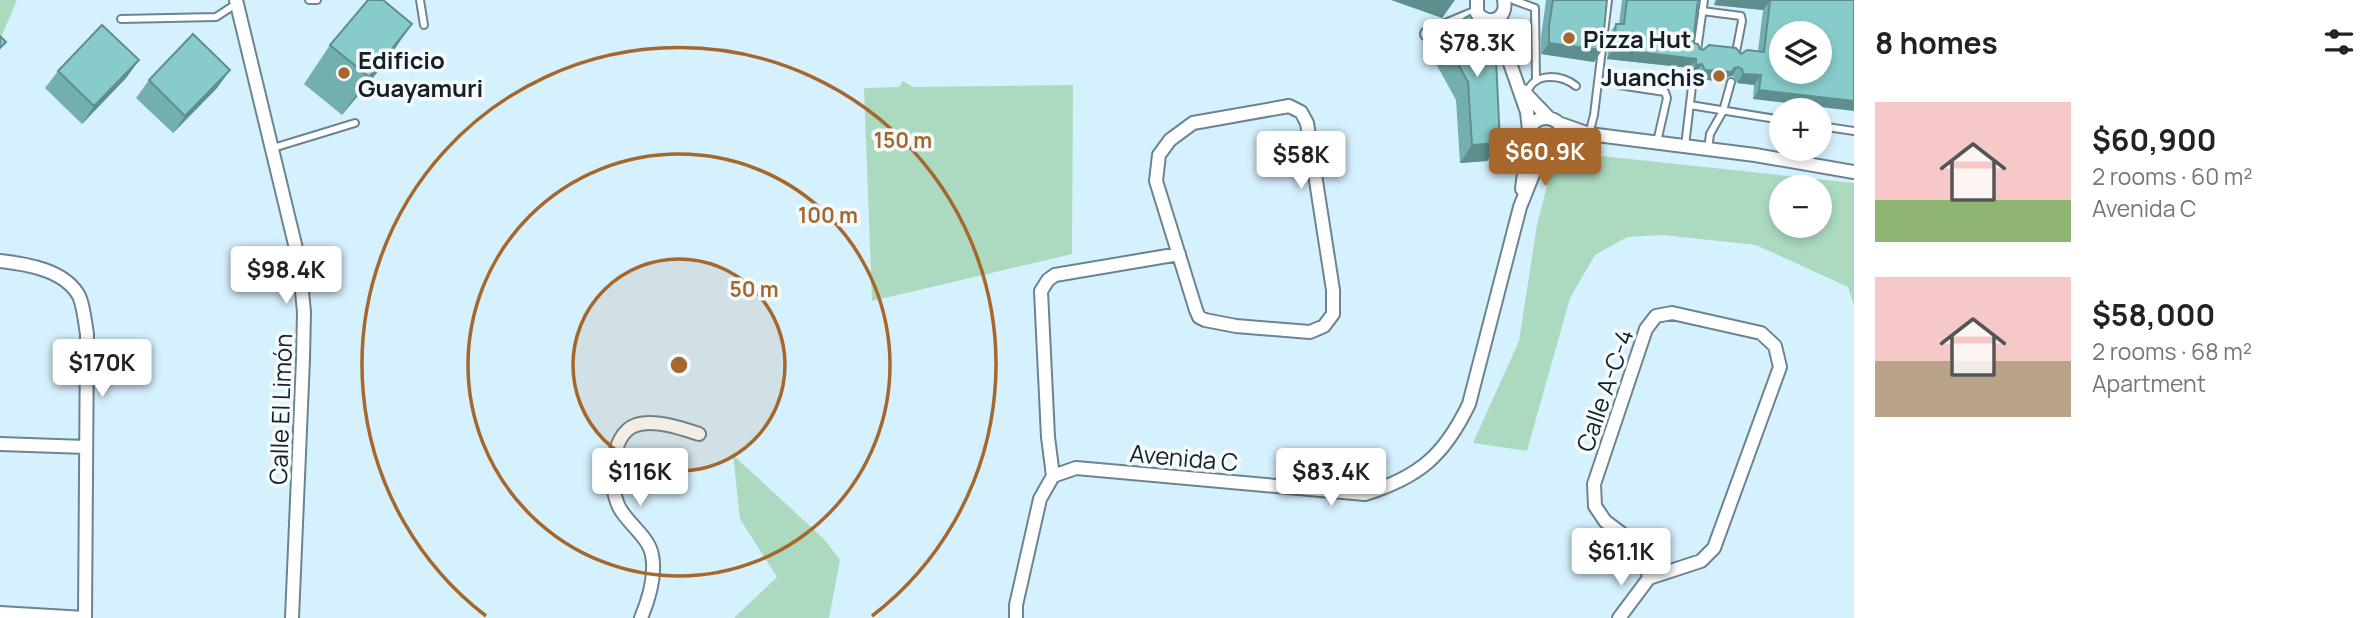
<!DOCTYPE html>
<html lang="en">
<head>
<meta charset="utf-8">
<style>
  :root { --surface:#fff; --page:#f6f6f6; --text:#222; --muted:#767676; --accent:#a5672c }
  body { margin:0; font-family:Manrope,sans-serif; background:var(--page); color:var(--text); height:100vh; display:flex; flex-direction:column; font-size:26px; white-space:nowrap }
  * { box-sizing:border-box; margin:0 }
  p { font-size:23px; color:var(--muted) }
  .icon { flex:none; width:38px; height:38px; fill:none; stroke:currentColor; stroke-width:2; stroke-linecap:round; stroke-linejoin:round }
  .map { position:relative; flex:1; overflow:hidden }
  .details { display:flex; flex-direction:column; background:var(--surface); width:525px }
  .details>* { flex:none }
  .controls { position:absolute; left:1769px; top:21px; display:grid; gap:14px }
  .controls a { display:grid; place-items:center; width:63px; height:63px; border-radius:50%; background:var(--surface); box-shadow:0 4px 10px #0003; font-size:35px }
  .price { position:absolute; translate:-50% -60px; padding:0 16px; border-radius:7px; background:#fff; color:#222; font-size:23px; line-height:46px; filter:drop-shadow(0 2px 4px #0008) }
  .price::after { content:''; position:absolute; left:50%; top:42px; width:21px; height:16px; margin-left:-10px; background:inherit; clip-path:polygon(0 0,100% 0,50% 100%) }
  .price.current { background:var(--accent); color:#fff }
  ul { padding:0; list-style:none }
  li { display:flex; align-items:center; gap:21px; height:175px; padding:0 21px }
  li span { display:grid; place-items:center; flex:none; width:196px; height:140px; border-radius:0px; color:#555 }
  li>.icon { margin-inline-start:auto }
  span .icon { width:84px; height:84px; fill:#fffc; stroke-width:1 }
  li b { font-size:30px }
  h2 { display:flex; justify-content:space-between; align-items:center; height:84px; padding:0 21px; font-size:30px }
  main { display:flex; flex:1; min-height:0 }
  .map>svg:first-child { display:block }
  .green { fill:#abdac1; fill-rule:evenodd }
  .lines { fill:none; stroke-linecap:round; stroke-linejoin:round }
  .lane-casing { stroke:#6c8490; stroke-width:10 }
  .street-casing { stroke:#6c8490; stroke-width:16 }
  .lane { stroke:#fff; stroke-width:6 }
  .street { stroke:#fff; stroke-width:12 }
  .wall { fill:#74afaf }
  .shaded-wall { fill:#5e8f8e }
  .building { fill:#87cccb; stroke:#5e8f8e; stroke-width:2; fill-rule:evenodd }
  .ring { fill:none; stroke:#a5672c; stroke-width:3.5 }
  .poi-dot { fill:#a5672c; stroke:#f5fafd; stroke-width:2.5 }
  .labels { text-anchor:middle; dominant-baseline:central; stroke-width:7; stroke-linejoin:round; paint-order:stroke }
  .poi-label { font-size:24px; font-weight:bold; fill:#151f24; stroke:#f5fafd; text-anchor:start }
  .street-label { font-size:24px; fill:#151f24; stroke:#f5fafd }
  .centre { fill:#a5672c; stroke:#f5fafd; stroke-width:3.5 }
  .ring-label { font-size:21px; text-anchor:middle; font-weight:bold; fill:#a5672c; stroke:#f5fafd; stroke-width:7; stroke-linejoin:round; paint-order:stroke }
</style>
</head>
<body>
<main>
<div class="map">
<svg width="1854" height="618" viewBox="0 0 1854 618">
  <rect width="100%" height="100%" fill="#d6f1fe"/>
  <!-- green -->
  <path class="green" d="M0 0H17L2 35H0Z
    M903 81 913 87 1073 85 1072 254 872 301 864 88 899 87Z
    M1573 153 1854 183V306L1848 287 1756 245 1663 235 1627 237 1595 255 1570 298 1527 451 1473 443 1519 341 1537 225 1549 178ZM1782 187H1820V226H1782Z
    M733 455 824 539 840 560 829 618H734L777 577 740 519Z"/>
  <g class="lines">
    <!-- lane casing -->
    <g class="lane-casing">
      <path id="lane" d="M309 0H317
        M420 0 424 25
        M1513 0 1535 8 1536 81
        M1702 11 1741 16 1742 21 1735 57
        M121 19 216 17 236 4
        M1697 50 1704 0
        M1619 85 1665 92 1667 98 1657 142
        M1527 93C1534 71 1562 75 1576 86
        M1690 105 1782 120
        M1820 126 1854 131
        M1589 134 1594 115 1608 0
        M1685 146 1693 78
        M273 148 355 123
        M1708 149 1710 134 1723 111 1731 82"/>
    </g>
    <!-- street casing -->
    <g class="street-casing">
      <path id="street" d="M236 0 299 261 304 312 303 359 292 618
        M1477 0V13C1489 27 1508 19 1504 0
        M1495 20 1527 112 1529 130
        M1427 34 1477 13
        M1523 91 1549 118
        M1289 106 1301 112 1307 123 1333 290V314L1324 326 1310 332 1236 326 1205 320 1199 317 1196 310 1156 181 1159 155 1170 140 1193 123Z
        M1528 136a18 18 0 1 1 36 0a18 18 0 1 1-36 0Z
        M1558 123 1589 134 1755 155 1854 172
        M1522 189 1528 141
        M0 261C27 264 65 270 79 296 84 307 85 323 87 334L85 618
        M0 444 86 447
        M1053 476 1048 437 1041 291 1048 280 1055 275 1179 254
        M0 613 85 618
        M641 618C649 599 656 576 652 555 649 537 627 523 619 507 608 485 610 434 636 425 655 419 681 428 699 434
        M1016 618V605L1040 499 1053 476 1076 468 1365 494C1419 477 1444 456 1469 404L1520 207 1534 172 1549 155
        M1619 618 1649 578 1701 561 1714 548 1780 367 1775 346 1761 333 1672 313 1656 316 1646 329 1594 484 1595 506 1605 521 1638 546 1646 561 1649 578"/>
    </g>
    <!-- lane -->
    <use href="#lane" class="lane"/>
    <!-- street -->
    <use href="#street" class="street"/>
  </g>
  <!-- wall -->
  <path class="wall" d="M1546 0H1607L1602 50 1594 62 1541 54V37Z
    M1622 0H1698L1693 43 1703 50 1741 54 1758 51 1763 10 1714 5 1715 0H1854L1753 99 1754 85 1737 83 1735 79 1732 76 1728 77 1725 82 1699 79 1696 73 1689 74 1690 68 1607 59 1610 33 1616 24H1619Z
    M1470 15 1500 143 1487 161 1460 163 1456 100 1429 51 1441 33Z
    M330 45 385 63 342 115 304 84Z
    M139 60 126 78 82 124 45 88 58 71Z
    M230 70 217 88 173 133 136 98 149 80Z"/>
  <!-- shaded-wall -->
  <path class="shaded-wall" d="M1391 0H1455L1442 18Z
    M1718 0H1759L1770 1 1763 10 1714 5Z
    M412 24 385 63 342 115 369 77Z
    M1549 43 1602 50 1594 62 1541 54Z
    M1613 49 1696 59 1690 68 1607 59Z
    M139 60 126 78 82 124 94 106Z
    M1702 64 1696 73 1689 74 1696 65Z
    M1738 67 1732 76 1728 77 1725 82 1699 79 1705 70Z
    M230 70 217 88 173 133 185 116Z
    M1743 74 1761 75 1754 85 1737 83Z
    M1759 90 1854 101V111L1753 99Z
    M1500 143 1487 161 1460 163 1472 145Z"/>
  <!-- building -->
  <path class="building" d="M368 0H383L412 24 369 77 330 45Z
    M1553 0H1607L1602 50 1549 43V26Z
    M1627 0H1698L1693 43 1698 44 1700 49 1703 50 1709 45 1736 48 1741 54 1747 50 1764 52 1770 1 1759 0H1854V101L1759 90 1761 75 1743 74 1742 69 1738 67 1734 68 1732 72 1705 70 1702 64 1696 65V59L1613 49 1616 24H1624ZM1782 33H1820V72H1782Z
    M1470 15 1496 59 1500 143 1472 145 1468 82 1441 33Z
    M102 25 139 60 94 106 58 71Z
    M193 34 230 70 185 116 149 80Z
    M0 36 6 42 0 48Z"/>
  <!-- distance rings -->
  <circle cx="679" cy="365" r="106" fill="#a5672c" fill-opacity=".12"/>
  <g class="ring">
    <circle cx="679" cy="365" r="106"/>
    <circle cx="679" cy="365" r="211"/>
    <path d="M486 616A317 317 0 1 1 872 616"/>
  </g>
  <!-- markers -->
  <g class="poi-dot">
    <circle cx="1569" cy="38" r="7"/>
    <circle cx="344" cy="73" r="7"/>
    <circle cx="1719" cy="76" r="7"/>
  </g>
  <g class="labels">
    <!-- poi labels -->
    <g class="poi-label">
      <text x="1583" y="38">Pizza Hut</text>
      <text x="358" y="59">Edificio<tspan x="358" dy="28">Guayamuri</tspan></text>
      <text x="1705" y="76" text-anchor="end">Juanchis</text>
    </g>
    <!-- street labels -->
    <g class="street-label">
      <text transform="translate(1604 390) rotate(-71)">Calle A-C-4</text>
      <text transform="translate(280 409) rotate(-88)">Calle El Limón</text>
      <text transform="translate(1184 457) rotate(5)">Avenida C</text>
    </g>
  </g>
  <circle cx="679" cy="365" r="10" class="centre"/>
  <g class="ring-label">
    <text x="903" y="148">150 m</text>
    <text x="828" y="223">100 m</text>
    <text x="754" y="297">50 m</text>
  </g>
</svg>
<div class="controls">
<a><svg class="icon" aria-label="layers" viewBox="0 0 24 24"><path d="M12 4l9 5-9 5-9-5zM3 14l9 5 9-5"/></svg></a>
<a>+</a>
<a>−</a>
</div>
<b class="price" style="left:1477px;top:79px">$78.3K</b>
<b class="price current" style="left:1545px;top:188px">$60.9K</b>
<b class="price" style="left:1301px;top:191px">$58K</b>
<b class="price" style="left:286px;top:306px">$98.4K</b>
<b class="price" style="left:102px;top:399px">$170K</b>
<b class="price" style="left:640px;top:508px">$116K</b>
<b class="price" style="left:1331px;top:508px">$83.4K</b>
<b class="price" style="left:1621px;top:588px">$61.1K</b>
</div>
<section class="details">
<h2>8 homes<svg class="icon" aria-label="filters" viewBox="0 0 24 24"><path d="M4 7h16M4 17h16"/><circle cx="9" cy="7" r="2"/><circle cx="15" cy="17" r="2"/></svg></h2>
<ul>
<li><span style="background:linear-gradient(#f6c9c9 70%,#8fb573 0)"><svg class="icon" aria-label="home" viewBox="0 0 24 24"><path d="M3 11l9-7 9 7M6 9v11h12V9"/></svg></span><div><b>$60,900</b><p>2 rooms · 60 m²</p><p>Avenida C</p></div></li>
<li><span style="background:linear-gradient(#f6c9c9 60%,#b9a48a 0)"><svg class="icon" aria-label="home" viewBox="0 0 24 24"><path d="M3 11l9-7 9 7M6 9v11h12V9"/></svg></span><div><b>$58,000</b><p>2 rooms · 68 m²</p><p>Apartment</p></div></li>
</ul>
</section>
</main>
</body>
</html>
